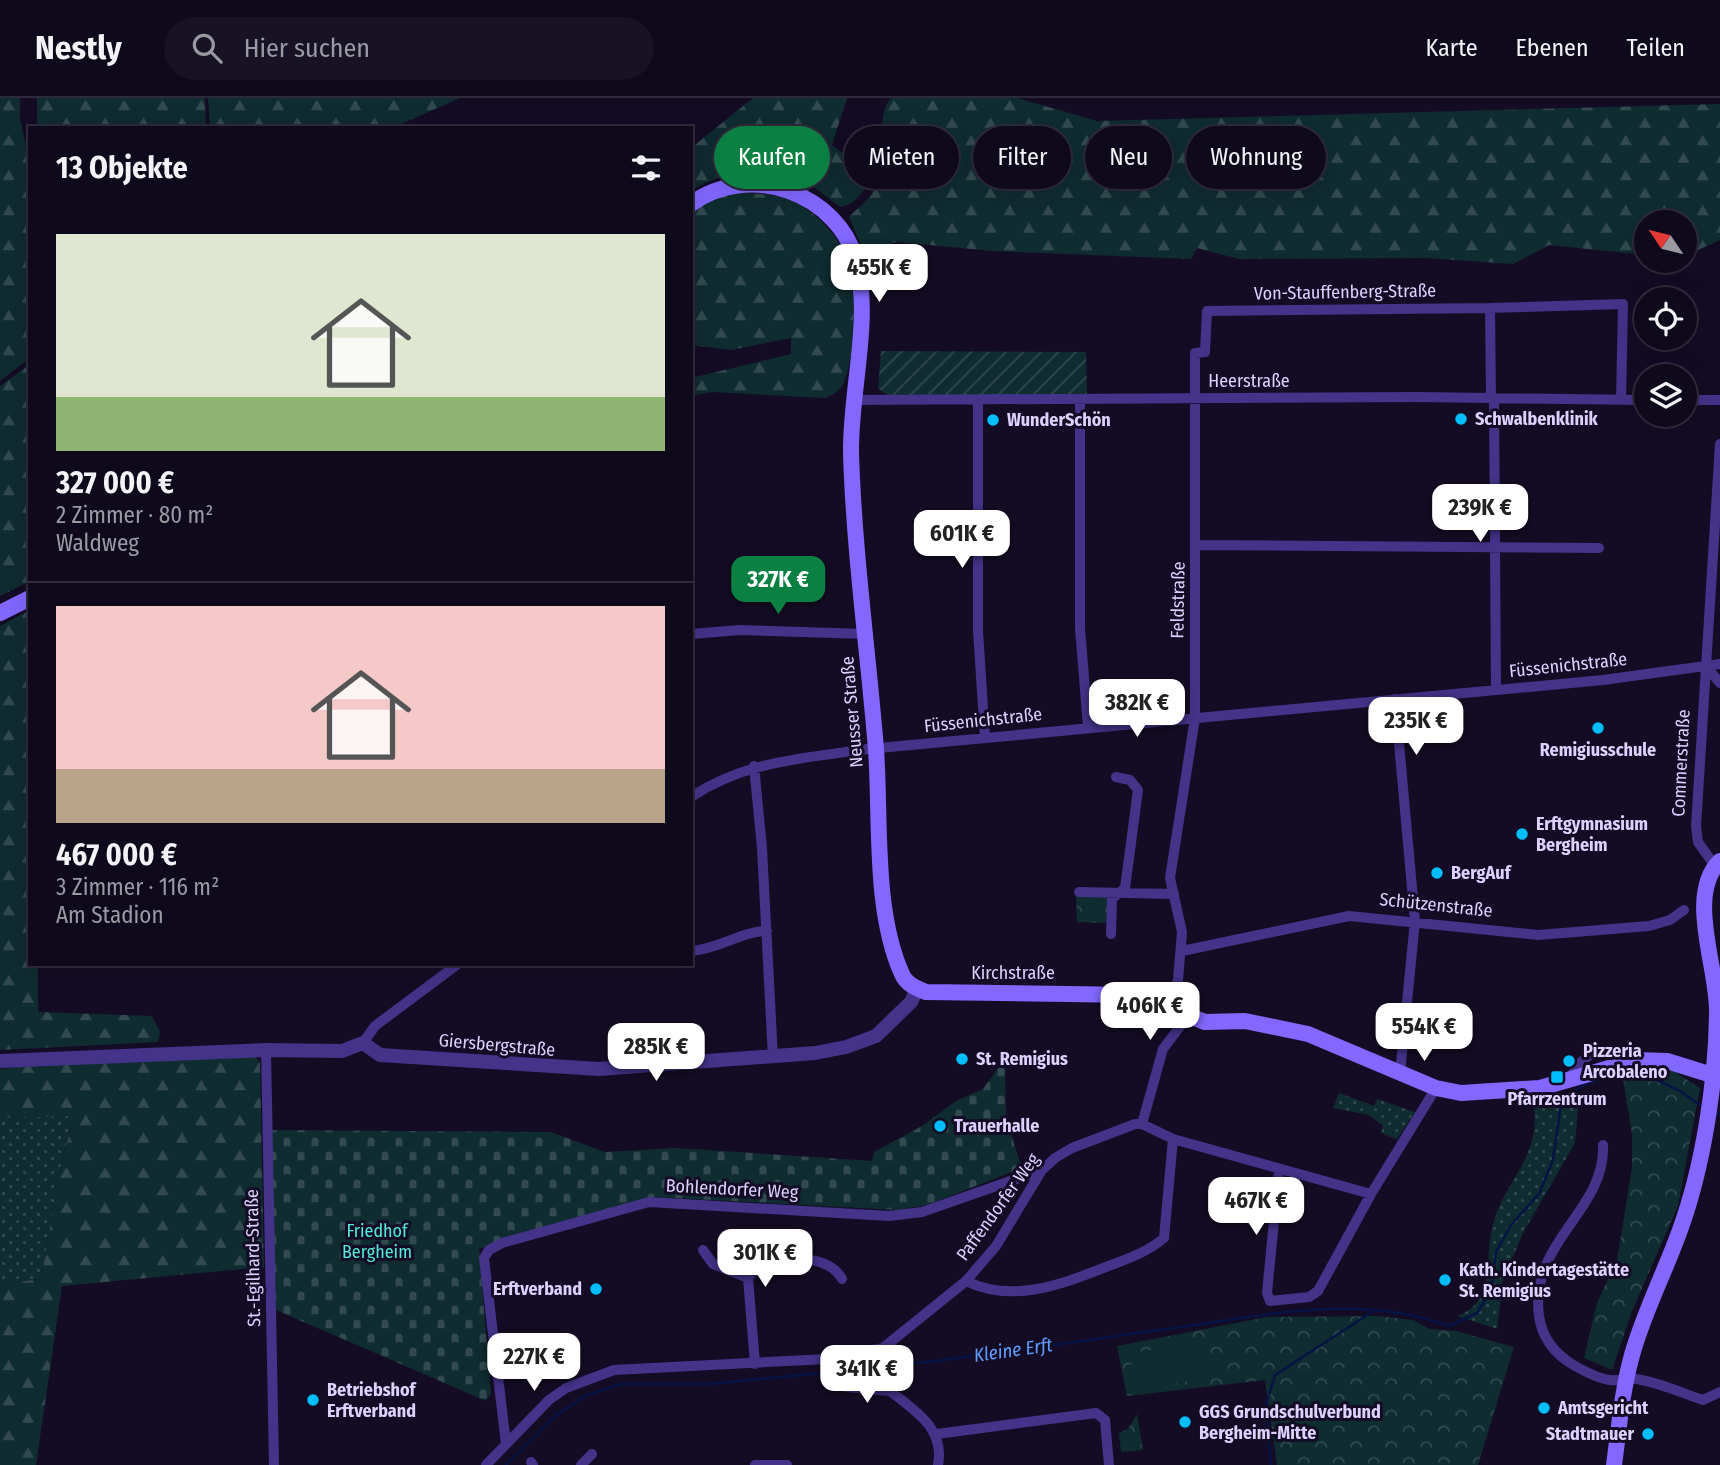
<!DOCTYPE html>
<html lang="de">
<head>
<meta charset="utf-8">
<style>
  :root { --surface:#0f091c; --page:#181225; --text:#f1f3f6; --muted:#9b9aa3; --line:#2f2a3b; --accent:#0b8043 }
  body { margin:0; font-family:"Fira Sans Condensed",sans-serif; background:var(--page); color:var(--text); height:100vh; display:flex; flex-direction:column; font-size:26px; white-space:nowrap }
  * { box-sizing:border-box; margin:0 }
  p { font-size:23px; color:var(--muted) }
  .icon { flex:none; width:38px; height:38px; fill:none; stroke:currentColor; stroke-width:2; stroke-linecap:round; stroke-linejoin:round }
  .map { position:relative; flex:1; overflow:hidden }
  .drawer { position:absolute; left:28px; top:28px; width:665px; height:840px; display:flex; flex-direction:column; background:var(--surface); border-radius:0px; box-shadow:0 7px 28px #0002,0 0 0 2px var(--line) }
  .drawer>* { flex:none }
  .guide { position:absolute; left:714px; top:28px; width:665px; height:63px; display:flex; gap:14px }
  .needle { width:46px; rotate:305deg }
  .controls { position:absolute; left:1634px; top:112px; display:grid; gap:14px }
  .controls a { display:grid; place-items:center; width:63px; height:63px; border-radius:50%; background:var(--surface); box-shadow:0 7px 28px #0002,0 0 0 2px var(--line); font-size:35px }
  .price { position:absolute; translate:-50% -60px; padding:0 16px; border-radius:14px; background:#fff; color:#222; font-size:23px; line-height:46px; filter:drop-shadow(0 2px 4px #0008) }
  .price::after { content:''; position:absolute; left:50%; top:42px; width:21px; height:16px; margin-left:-10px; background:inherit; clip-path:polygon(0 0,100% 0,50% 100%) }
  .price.selected { background:var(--accent); color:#fff }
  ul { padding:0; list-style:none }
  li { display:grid; align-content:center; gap:14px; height:371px; padding:0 28px }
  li+li { border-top:2px solid var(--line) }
  li span { display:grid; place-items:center; height:217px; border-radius:0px; color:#555 }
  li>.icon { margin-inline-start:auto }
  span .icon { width:126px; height:126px; fill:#fffc; stroke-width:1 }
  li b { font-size:30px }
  h2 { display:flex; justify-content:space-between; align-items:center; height:84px; padding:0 28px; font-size:30px }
  .tag { padding:0 24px; border-radius:32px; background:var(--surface); box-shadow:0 7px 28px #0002,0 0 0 2px var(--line); font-size:24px; line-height:63px }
  .tag.selected { background:var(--accent); color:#fff }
  header { display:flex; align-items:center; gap:42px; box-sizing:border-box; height:98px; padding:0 35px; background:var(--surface); border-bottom:2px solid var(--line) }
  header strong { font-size:33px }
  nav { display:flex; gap:38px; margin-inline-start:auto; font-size:24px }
  .search { width:490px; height:63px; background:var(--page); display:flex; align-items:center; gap:18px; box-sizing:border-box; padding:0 24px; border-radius:38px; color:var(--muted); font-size:26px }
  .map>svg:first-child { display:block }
  .grass { fill:url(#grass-dots) }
  .forest { fill:url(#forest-firs) }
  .cemetery { fill:url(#cemetery-stones) }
  .park { fill:url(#park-crowns) }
  .garden { fill:url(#garden-furrows) }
  .pitch { fill:#0f2c30 }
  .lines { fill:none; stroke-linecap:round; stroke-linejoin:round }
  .stream { stroke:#051346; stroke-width:2.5 }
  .minor { stroke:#433389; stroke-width:10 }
  .tertiary { stroke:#433389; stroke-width:14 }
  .secondary { stroke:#8268ff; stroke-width:16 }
  .poi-dot { fill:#00befc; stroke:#140c25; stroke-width:2.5 }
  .labels { text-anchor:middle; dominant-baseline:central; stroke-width:6; stroke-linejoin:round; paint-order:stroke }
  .street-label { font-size:18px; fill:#ddd1ff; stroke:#140c25 }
  .poi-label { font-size:18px; font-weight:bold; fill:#ddd1ff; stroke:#140c25; text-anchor:start }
  .park-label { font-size:18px; fill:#52eada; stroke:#140c25 }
  .water-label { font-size:19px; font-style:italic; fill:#5f9dff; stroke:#140c25 }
</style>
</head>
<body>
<header>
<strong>Nestly</strong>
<div class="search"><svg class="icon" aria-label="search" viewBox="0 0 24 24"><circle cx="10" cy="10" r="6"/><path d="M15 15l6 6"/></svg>Hier suchen</div>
<nav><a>Karte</a><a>Ebenen</a><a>Teilen</a></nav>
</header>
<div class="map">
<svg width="1720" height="1367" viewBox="0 0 1720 1367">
  <defs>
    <pattern id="grass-dots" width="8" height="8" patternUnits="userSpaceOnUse" patternTransform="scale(1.75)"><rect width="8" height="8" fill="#0f2c30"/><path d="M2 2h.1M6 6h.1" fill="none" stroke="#324a4f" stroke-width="1.8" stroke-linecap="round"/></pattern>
    <pattern id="forest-firs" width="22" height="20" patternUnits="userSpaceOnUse" patternTransform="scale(1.75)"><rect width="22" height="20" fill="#0f2c30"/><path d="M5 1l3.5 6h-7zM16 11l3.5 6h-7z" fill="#324a4f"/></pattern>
    <pattern id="cemetery-stones" width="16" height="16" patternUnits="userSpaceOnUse" patternTransform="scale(1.75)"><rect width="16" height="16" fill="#0f2c30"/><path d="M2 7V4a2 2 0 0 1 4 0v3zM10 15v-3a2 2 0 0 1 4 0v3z" fill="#324a4f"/></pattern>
    <pattern id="park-crowns" width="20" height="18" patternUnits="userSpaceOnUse" patternTransform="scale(1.75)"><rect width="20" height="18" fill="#0f2c30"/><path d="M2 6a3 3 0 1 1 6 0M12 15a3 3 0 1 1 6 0" fill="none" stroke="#324a4f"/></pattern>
    <pattern id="garden-furrows" width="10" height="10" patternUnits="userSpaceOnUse" patternTransform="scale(1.75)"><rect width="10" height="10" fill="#0f2c30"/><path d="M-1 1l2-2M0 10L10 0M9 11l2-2" fill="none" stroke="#324a4f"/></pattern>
  </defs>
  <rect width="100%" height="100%" fill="#140c25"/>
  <!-- grass -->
  <path class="grass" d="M1339 995 1374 1008 1377 1001 1415 1014 1397 1041 1381 1035 1383 1028 1369 1017 1333 1010Z
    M1579 998 1575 1045 1523 1135 1503 1182 1497 1231 1457 1218C1469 1214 1478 1206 1483 1194 1489 1180 1488 1147 1492 1130 1504 1081 1541 1062 1534 1006Z
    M74 1017 58 1080 41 1181 0 1186V1020Z"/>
  <!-- forest -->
  <path class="forest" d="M0 0H20V21L30 65V260L0 283Z
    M37 0H205L206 30H37Z
    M208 0H460L392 30H210Z
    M753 0H847L832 47 868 75 872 45 874 46C872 70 870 102 841 109 829 102 819 91 806 84 769 66 726 73 691 92V50Z
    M891 0H1017L1097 23 1720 6V142L1685 158V124H1647V157L1549 147 1513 166 1427 160 1239 161 1197 150 1191 161 994 153 897 144 892 145 880 170 872 172 849 119C857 110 869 103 875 91 887 67 874 18 891 0Z
    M723 95C750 95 778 94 802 108 820 119 836 137 845 156 857 179 856 266 842 288 837 295 832 297 825 300L712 294 691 298V280L791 256V240L731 252 691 247V114Z
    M30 266V483L0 498V288Z
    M30 512V866H38V914L152 918 160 934 158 944 0 952V528Z
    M255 959 260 964 264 1169 62 1188 36 1367H0V1186L41 1181 58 1080 74 1018 0 1020V971L76 964Z"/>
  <!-- cemetery -->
  <path class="cemetery" d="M1005 960 1006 1021 1022 1070 927 1107 898 1112 655 1099 479 1151 491 1295 486 1303 276 1212 271 1032 551 1034 605 1054 676 1050 872 1063 874 1054 922 1028 956 1003 983 991Z"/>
  <!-- park -->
  <path class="park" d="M1076 797 1107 798 1108 825 1077 824Z
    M1637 969H1667L1700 990 1678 1108 1632 1213 1612 1272 1584 1260 1597 1205 1617 1162 1632 1070V1036L1622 975Z
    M1378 1218 1413 1222 1430 1231 1456 1233 1514 1249 1478 1367H1277L1265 1282 1127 1298 1117 1248 1267 1219Z
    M1137 1316 1143 1352 1121 1354 1119 1335 1128 1331Z"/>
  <!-- garden -->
  <path class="garden" d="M881 253 1086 254 1087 299 890 298 878 291Z"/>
  <!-- pitch -->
  <path class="pitch" d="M1205 1244 1210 1280 1135 1291 1130 1255Z"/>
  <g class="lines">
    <!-- stream -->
    <path class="stream" d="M1713 1014 1720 1017
      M890 1268C987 1258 1084 1242 1181 1229 1272 1216 1360 1196 1449 1228L1477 1215 1491 1193 1496 1154 1511 1127 1539 1096 1553 1062 1562 999C1605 974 1631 967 1676 991 1686 996 1694 1004 1704 1009
      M506 1367 555 1318 585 1298 621 1286H709L883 1269
      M1271 1367 1266 1306 1275 1277 1375 1212"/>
    <!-- minor -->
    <path class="minor" d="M1490 210 1623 206 1621 302
      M1494 301 1496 592
      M852 302 1417 299 1647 302
      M978 302V533L985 640
      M1080 302V530L1088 629
      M1685 302H1720
      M1196 447 1599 450
      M691 536 740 532 866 536
      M1706 568 1720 585
      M1395 601 1415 823 1400 975
      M754 668 762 750 773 960
      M691 699C745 663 805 660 868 651L1603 582 1720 566
      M1715 768 1698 744 1696 728 1720 346
      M1079 794 1174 796
      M1111 836 1112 801 1125 790 1138 692 1130 682 1116 679
      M691 853C719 851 742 833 767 833
      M1182 853 1349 818 1538 837 1649 828 1670 822 1684 812
      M1169 908 1178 882 1182 834 1170 780 1195 620V255L1205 254 1207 213 1490 210 1491 301
      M363 945 375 928 458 866
      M266 952 274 1367
      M1570 982C1581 951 1611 947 1637 962
      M1142 1026 1163 951 1188 918
      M1603 1047C1606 1113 1529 1143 1539 1218 1542 1240 1556 1257 1575 1268 1584 1273 1600 1281 1610 1282 1618 1283 1628 1280 1636 1281 1658 1284 1682 1295 1703 1302L1720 1294
      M1279 1071 1267 1195 1270 1203 1309 1199 1318 1193 1371 1096 1436 990
      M703 1152 713 1166 748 1180 755 1266
      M748 1180C766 1157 827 1152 842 1181
      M966 1183C1013 1206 1062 1186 1106 1169 1127 1161 1146 1155 1164 1140L1173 1041
      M883 1250 890 1293C916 1313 945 1331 938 1367
      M847 1289 890 1293
      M937 1336 1096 1315 1105 1322 1109 1367
      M506 1346 484 1160 489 1152 502 1145 649 1104 889 1118 922 1114 1042 1072
      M531 1364 533 1367
      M486 1367 549 1302 566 1290 614 1272 827 1261 883 1250 966 1183 996 1148 1042 1072 1055 1060 1072 1050 1135 1026H1142L1173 1041 1371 1096
      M581 1367 592 1356
      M755 1367H787"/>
    <!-- tertiary -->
    <path class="tertiary" d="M0 963 266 952 342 953 363 945 380 957 599 971 815 955 846 949 876 938 911 904 917 891"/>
    <!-- secondary -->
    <path class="secondary" d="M691 106C749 63 840 95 857 166 871 224 850 295 851 355 854 454 868 553 876 651 881 720 873 812 902 876 906 886 916 890 926 894L1135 897 1205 924 1245 923 1308 936 1436 990 1461 995 1540 990 1637 962 1667 963 1712 977
      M0 515 30 500
      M1614 1367C1619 1330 1622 1293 1632 1257 1644 1214 1665 1174 1680 1132 1703 1069 1716 985 1717 917 1719 872 1685 797 1720 763"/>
  </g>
  <!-- markers -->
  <g class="poi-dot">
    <circle cx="1461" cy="321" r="7"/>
    <circle cx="993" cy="322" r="7"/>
    <circle cx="1598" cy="630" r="7"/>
    <circle cx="1522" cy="736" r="7"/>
    <circle cx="1437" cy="775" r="7"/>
    <circle cx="962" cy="961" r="7"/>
    <circle cx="1569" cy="963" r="7"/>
    <rect x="1550" y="972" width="14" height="14" rx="3.5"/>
    <circle cx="940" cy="1028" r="7"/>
    <circle cx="1445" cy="1182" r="7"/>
    <circle cx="596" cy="1191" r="7"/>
    <circle cx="313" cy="1302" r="7"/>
    <circle cx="1544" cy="1310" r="7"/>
    <circle cx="1185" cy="1324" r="7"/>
    <circle cx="1648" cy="1336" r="7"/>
  </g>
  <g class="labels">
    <!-- street labels -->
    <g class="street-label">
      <text transform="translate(1345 194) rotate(-1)">Von-Stauffenberg-Straße</text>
      <text x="1249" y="283">Heerstraße</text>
      <text transform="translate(1178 502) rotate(-89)">Feldstraße</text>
      <text transform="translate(1568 567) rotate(-6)">Füssenichstraße</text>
      <text transform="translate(852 614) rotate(-95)">Neusser Straße</text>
      <text transform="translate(983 622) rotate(-6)">Füssenichstraße</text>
      <text transform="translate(1681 665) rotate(-87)">Commerstraße</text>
      <text transform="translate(1436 807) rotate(6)">Schützenstraße</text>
      <text x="1013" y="875">Kirchstraße</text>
      <text transform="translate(497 947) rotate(5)">Giersbergstraße</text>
      <text transform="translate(732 1091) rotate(3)">Bohlendorfer Weg</text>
      <text transform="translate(998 1109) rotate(-54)">Paffendorfer Weg</text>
      <text transform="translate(253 1160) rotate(-91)">St.-Egilhard-Straße</text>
    </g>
    <!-- poi labels -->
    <g class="poi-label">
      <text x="1475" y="321">Schwalbenklinik</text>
      <text x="1007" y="322">WunderSchön</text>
      <text x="1598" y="652" text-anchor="middle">Remigiusschule</text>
      <text x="1536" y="726">Erftgymnasium<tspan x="1536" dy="21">Bergheim</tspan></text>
      <text x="1451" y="775">BergAuf</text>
      <text x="1583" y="953">Pizzeria<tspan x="1583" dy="21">Arcobaleno</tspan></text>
      <text x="976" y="961">St. Remigius</text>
      <text x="1557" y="1001" text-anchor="middle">Pfarrzentrum</text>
      <text x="954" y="1028">Trauerhalle</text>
      <text x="1459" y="1172">Kath. Kindertagestätte<tspan x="1459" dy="21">St. Remigius</tspan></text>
      <text x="582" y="1191" text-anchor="end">Erftverband</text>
      <text x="327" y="1292">Betriebshof<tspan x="327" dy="21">Erftverband</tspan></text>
      <text x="1558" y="1310">Amtsgericht</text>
      <text x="1199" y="1314">GGS Grundschulverbund<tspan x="1199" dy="21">Bergheim-Mitte</tspan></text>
      <text x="1634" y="1336" text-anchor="end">Stadtmauer</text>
    </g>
    <!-- park labels -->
    <g class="park-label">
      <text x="377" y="1133">Friedhof<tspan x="377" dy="21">Bergheim</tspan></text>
    </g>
    <!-- water labels -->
    <g class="water-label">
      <text transform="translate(1013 1252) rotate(-8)">Kleine Erft</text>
    </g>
  </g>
</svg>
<div class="controls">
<a><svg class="needle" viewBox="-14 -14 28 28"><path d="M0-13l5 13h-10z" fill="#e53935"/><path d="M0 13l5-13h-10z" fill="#9b9aa3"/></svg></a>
<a><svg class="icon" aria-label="locate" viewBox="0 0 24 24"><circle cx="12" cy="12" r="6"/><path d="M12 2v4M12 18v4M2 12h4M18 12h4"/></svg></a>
<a><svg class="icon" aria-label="layers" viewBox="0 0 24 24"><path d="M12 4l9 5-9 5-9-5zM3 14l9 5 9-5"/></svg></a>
</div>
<b class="price" style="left:879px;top:206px">455K €</b>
<b class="price" style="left:1480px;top:446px">239K €</b>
<b class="price" style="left:962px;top:472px">601K €</b>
<b class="price selected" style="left:778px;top:518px">327K €</b>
<b class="price" style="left:1137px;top:641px">382K €</b>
<b class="price" style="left:1416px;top:659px">235K €</b>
<b class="price" style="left:1150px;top:944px">406K €</b>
<b class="price" style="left:1424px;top:965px">554K €</b>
<b class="price" style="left:656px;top:985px">285K €</b>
<b class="price" style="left:1256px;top:1139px">467K €</b>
<b class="price" style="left:765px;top:1191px">301K €</b>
<b class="price" style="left:534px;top:1295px">227K €</b>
<b class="price" style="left:867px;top:1307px">341K €</b>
<div class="guide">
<a class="tag selected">Kaufen</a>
<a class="tag">Mieten</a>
<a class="tag">Filter</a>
<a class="tag">Neu</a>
<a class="tag">Wohnung</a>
</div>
<section class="drawer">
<h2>13 Objekte<svg class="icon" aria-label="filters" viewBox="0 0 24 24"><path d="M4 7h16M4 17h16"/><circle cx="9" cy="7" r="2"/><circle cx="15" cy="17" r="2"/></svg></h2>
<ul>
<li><span style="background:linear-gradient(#dfe7d0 75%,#8fb573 0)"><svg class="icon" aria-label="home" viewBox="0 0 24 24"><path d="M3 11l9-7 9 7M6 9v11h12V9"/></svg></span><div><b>327 000 €</b><p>2 Zimmer · 80 m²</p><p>Waldweg</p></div></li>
<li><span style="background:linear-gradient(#f6c9c9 75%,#b9a48a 0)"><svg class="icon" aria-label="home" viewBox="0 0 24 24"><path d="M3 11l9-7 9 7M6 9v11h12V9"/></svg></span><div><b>467 000 €</b><p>3 Zimmer · 116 m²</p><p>Am Stadion</p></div></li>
</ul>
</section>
</div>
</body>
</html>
